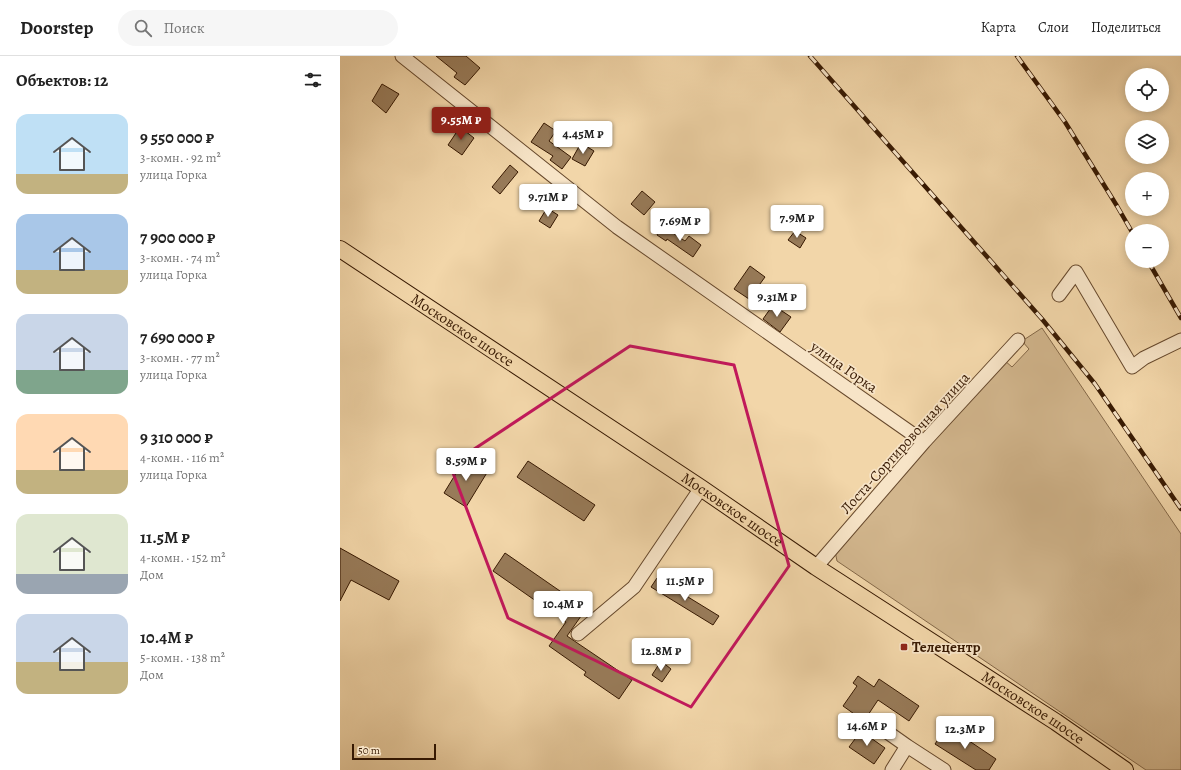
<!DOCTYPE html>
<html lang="ru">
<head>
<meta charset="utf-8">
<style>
  :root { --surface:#fff; --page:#f6f6f6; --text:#222; --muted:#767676; --line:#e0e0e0; --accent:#8f2418 }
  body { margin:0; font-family:Alegreya,serif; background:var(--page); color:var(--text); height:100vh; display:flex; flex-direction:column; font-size:15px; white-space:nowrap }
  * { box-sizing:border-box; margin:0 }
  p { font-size:13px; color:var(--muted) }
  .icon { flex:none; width:22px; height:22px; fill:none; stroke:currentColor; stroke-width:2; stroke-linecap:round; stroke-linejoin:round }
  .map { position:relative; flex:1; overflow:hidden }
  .sheet { display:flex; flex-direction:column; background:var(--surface); width:340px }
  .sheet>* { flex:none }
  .tools { position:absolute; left:785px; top:12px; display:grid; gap:8px }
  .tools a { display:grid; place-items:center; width:44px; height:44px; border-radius:50%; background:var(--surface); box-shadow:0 2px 10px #0003; font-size:20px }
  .scale { position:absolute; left:12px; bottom:10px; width:84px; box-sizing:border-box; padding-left:4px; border:2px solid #371902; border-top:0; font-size:11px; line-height:14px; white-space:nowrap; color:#371902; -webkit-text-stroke:3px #f7e4c7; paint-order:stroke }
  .price { position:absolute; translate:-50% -34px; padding:0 9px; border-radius:4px; background:#fff; color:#222; font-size:13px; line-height:26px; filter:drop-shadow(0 1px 2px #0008) }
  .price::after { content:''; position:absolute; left:50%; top:24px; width:12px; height:9px; margin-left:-6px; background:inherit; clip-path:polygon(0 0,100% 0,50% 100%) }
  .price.on { background:var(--accent); color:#fff }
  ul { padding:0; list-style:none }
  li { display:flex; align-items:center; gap:12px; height:100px; padding:0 16px }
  li span { display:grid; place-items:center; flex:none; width:112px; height:80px; border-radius:12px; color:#555 }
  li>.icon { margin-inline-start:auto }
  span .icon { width:48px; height:48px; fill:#fffc; stroke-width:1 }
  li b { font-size:17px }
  h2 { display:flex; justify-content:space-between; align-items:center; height:48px; padding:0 16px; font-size:17px }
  header { display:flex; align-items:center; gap:24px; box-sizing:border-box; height:56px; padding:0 20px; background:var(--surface); border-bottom:1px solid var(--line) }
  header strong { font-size:19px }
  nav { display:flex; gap:22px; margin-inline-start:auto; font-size:14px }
  .search { width:280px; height:36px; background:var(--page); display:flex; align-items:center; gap:10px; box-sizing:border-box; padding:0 14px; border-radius:22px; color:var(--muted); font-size:15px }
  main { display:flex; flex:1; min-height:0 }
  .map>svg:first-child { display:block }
  .green { fill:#d2b68d; stroke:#846848 }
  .building { fill:#987b59; stroke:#371902 }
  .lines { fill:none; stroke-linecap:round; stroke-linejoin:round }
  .minor-casing { stroke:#66482c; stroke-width:15 }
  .major-casing { stroke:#371902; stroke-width:18 }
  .minor { stroke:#f7e4c7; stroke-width:13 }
  .major { stroke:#f2d6a9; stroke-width:16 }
  .rail-casing { stroke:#371902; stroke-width:4.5 }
  .rail { stroke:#f7e4c7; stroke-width:3; stroke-dasharray:9; stroke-linecap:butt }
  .marked { fill:none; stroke:#c2185b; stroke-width:3; stroke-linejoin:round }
  .poi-dot { fill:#8f2418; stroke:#f7e4c7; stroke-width:1.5 }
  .labels { text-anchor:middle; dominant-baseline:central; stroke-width:3.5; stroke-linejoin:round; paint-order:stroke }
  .street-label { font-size:15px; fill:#371902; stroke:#f7e4c7 }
  .poi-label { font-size:15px; font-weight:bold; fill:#371902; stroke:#f7e4c7; text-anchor:start }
</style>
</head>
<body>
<header>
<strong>Doorstep</strong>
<div class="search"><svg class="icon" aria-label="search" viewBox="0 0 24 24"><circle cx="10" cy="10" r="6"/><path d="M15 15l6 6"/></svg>Поиск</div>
<nav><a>Карта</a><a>Слои</a><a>Поделиться</a></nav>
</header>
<main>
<section class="sheet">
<h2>Объектов: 12<svg class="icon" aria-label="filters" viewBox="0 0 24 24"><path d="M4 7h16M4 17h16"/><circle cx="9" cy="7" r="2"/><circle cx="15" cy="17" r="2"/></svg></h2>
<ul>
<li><span style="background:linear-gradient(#bfe0f5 75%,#c2b280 0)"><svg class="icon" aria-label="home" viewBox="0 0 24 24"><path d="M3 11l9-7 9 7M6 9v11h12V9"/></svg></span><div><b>9 550 000 ₽</b><p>3-комн. · 92 m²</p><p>улица Горка</p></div></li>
<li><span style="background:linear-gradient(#a9c7e8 70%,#c2b280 0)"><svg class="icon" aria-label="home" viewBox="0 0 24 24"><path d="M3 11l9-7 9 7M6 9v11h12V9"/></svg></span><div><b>7 900 000 ₽</b><p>3-комн. · 74 m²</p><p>улица Горка</p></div></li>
<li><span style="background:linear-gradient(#c9d6e8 70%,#7fa58c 0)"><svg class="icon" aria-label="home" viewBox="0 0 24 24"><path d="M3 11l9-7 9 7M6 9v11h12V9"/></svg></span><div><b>7 690 000 ₽</b><p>3-комн. · 77 m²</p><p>улица Горка</p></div></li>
<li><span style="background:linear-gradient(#ffd9b3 70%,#c2b280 0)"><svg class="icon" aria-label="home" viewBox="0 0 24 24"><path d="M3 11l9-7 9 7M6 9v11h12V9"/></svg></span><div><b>9 310 000 ₽</b><p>4-комн. · 116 m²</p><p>улица Горка</p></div></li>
<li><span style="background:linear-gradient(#dfe7d0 75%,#9aa5b1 0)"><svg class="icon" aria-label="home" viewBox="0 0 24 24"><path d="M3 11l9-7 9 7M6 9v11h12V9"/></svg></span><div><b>11.5M ₽</b><p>4-комн. · 152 m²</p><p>Дом</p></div></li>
<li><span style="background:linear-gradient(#c9d6e8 60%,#c2b280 0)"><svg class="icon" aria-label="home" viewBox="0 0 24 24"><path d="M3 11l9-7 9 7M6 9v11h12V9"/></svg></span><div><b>10.4M ₽</b><p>5-комн. · 138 m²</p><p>Дом</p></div></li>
</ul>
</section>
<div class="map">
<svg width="841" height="714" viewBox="0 0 841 714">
  <rect width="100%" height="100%" fill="#f2d6a9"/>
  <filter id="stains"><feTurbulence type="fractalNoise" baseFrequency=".005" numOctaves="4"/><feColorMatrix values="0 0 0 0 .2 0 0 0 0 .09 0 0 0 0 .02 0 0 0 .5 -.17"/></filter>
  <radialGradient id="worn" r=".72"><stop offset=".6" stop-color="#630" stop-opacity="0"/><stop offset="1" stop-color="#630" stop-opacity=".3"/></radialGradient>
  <!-- green -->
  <path class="green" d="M702 272 841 478V714H806L497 505 495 495 664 304 672 311 689 293 682 285Z"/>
  <!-- building -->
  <path class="building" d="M96 0H126L140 12 125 29 114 21 117 17Z
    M42 28 59 38 46 57 32 45Z
    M204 67 216 75 209 85 231 101 222 113 210 104 213 100 191 86Z
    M120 71 134 82 122 99 108 89Z
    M241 87 254 95 245 110 232 103Z
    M170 109 178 116 160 138 152 131Z
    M302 135 315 146 304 159 291 148Z
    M207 152 218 159 210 172 199 165Z
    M322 170 345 185 349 180 361 189 353 201 327 183 326 185 317 179Z
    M455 175 466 182 460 192 448 184Z
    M410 210 425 221 409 243 394 233Z
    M433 249 451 261 440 276 423 263Z
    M126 401 148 415 126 451 104 437Z
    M188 405 255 449 244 465 177 421Z
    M0 492 59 525 49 544 11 524 0 545Z
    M165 497 246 553 227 580 292 624 279 643 244 619 246 616 209 590 226 566 153 515Z
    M317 522 379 560 373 569 311 531Z
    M321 605 331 613 322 626 312 619Z
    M518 620 534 631 539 623 579 650 569 665 538 644 524 665 503 650 517 630 513 627Z
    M607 670 656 703 649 714H636L595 688Z
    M521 675 545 692 534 708 509 691Z"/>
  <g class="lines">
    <!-- minor casing -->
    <g class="minor-casing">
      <path id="minor" d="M62 0 277 171 584 386
        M719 239 736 216 792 311 804 302 841 284
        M476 511 584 386 678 284
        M238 578 294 531 361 432
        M533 666 567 690
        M552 714 567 690 604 714"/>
    </g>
    <!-- major casing -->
    <g class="major-casing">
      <g id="major">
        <path id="s1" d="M0 193 361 432 476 511 716 666 785 714"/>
      </g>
    </g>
    <!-- minor -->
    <use href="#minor" class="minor"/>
    <!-- major -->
    <use href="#major" class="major"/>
    <!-- rail casing -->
    <g class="rail-casing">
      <path id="rail" d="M470 0 702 263 755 328 841 453
        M677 0 725 66 777 150 792 176
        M808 205 841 262"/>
    </g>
    <!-- rail -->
    <use href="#rail" class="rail"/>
  </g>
  <!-- marked area -->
  <path class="marked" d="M290 290 394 309 449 510 351 651 168 562 110 409Z"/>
  <!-- markers -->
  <rect class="poi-dot" x="560" y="587" width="8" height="8" rx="2"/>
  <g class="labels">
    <!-- street labels -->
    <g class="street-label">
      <text stroke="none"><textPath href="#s1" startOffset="147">Московское шоссе</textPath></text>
      <text transform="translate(504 311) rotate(35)">улица Горка</text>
      <text transform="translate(565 387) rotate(-48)">Лоста-Сортировочная улица</text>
      <text stroke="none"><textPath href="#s1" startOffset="471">Московское шоссе</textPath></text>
      <text stroke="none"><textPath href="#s1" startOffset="831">Московское шоссе</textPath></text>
    </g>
    <!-- poi labels -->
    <g class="poi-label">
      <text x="572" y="591">Телецентр</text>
    </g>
  </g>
  <rect width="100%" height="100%" filter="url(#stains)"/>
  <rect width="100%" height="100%" fill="url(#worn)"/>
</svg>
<div class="tools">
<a><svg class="icon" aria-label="locate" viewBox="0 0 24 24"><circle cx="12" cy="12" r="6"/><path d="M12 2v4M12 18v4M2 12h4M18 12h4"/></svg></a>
<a><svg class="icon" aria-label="layers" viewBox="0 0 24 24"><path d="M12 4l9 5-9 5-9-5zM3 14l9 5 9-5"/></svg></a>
<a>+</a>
<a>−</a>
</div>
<div class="scale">50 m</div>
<b class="price on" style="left:121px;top:85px">9.55M ₽</b>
<b class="price" style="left:243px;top:99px">4.45M ₽</b>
<b class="price" style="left:208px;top:162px">9.71M ₽</b>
<b class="price" style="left:457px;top:183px">7.9M ₽</b>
<b class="price" style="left:340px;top:186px">7.69M ₽</b>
<b class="price" style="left:437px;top:262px">9.31M ₽</b>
<b class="price" style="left:126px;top:426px">8.59M ₽</b>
<b class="price" style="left:345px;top:546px">11.5M ₽</b>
<b class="price" style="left:223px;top:569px">10.4M ₽</b>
<b class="price" style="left:321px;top:616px">12.8M ₽</b>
<b class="price" style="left:527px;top:691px">14.6M ₽</b>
<b class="price" style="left:625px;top:694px">12.3M ₽</b>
</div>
</main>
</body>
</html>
